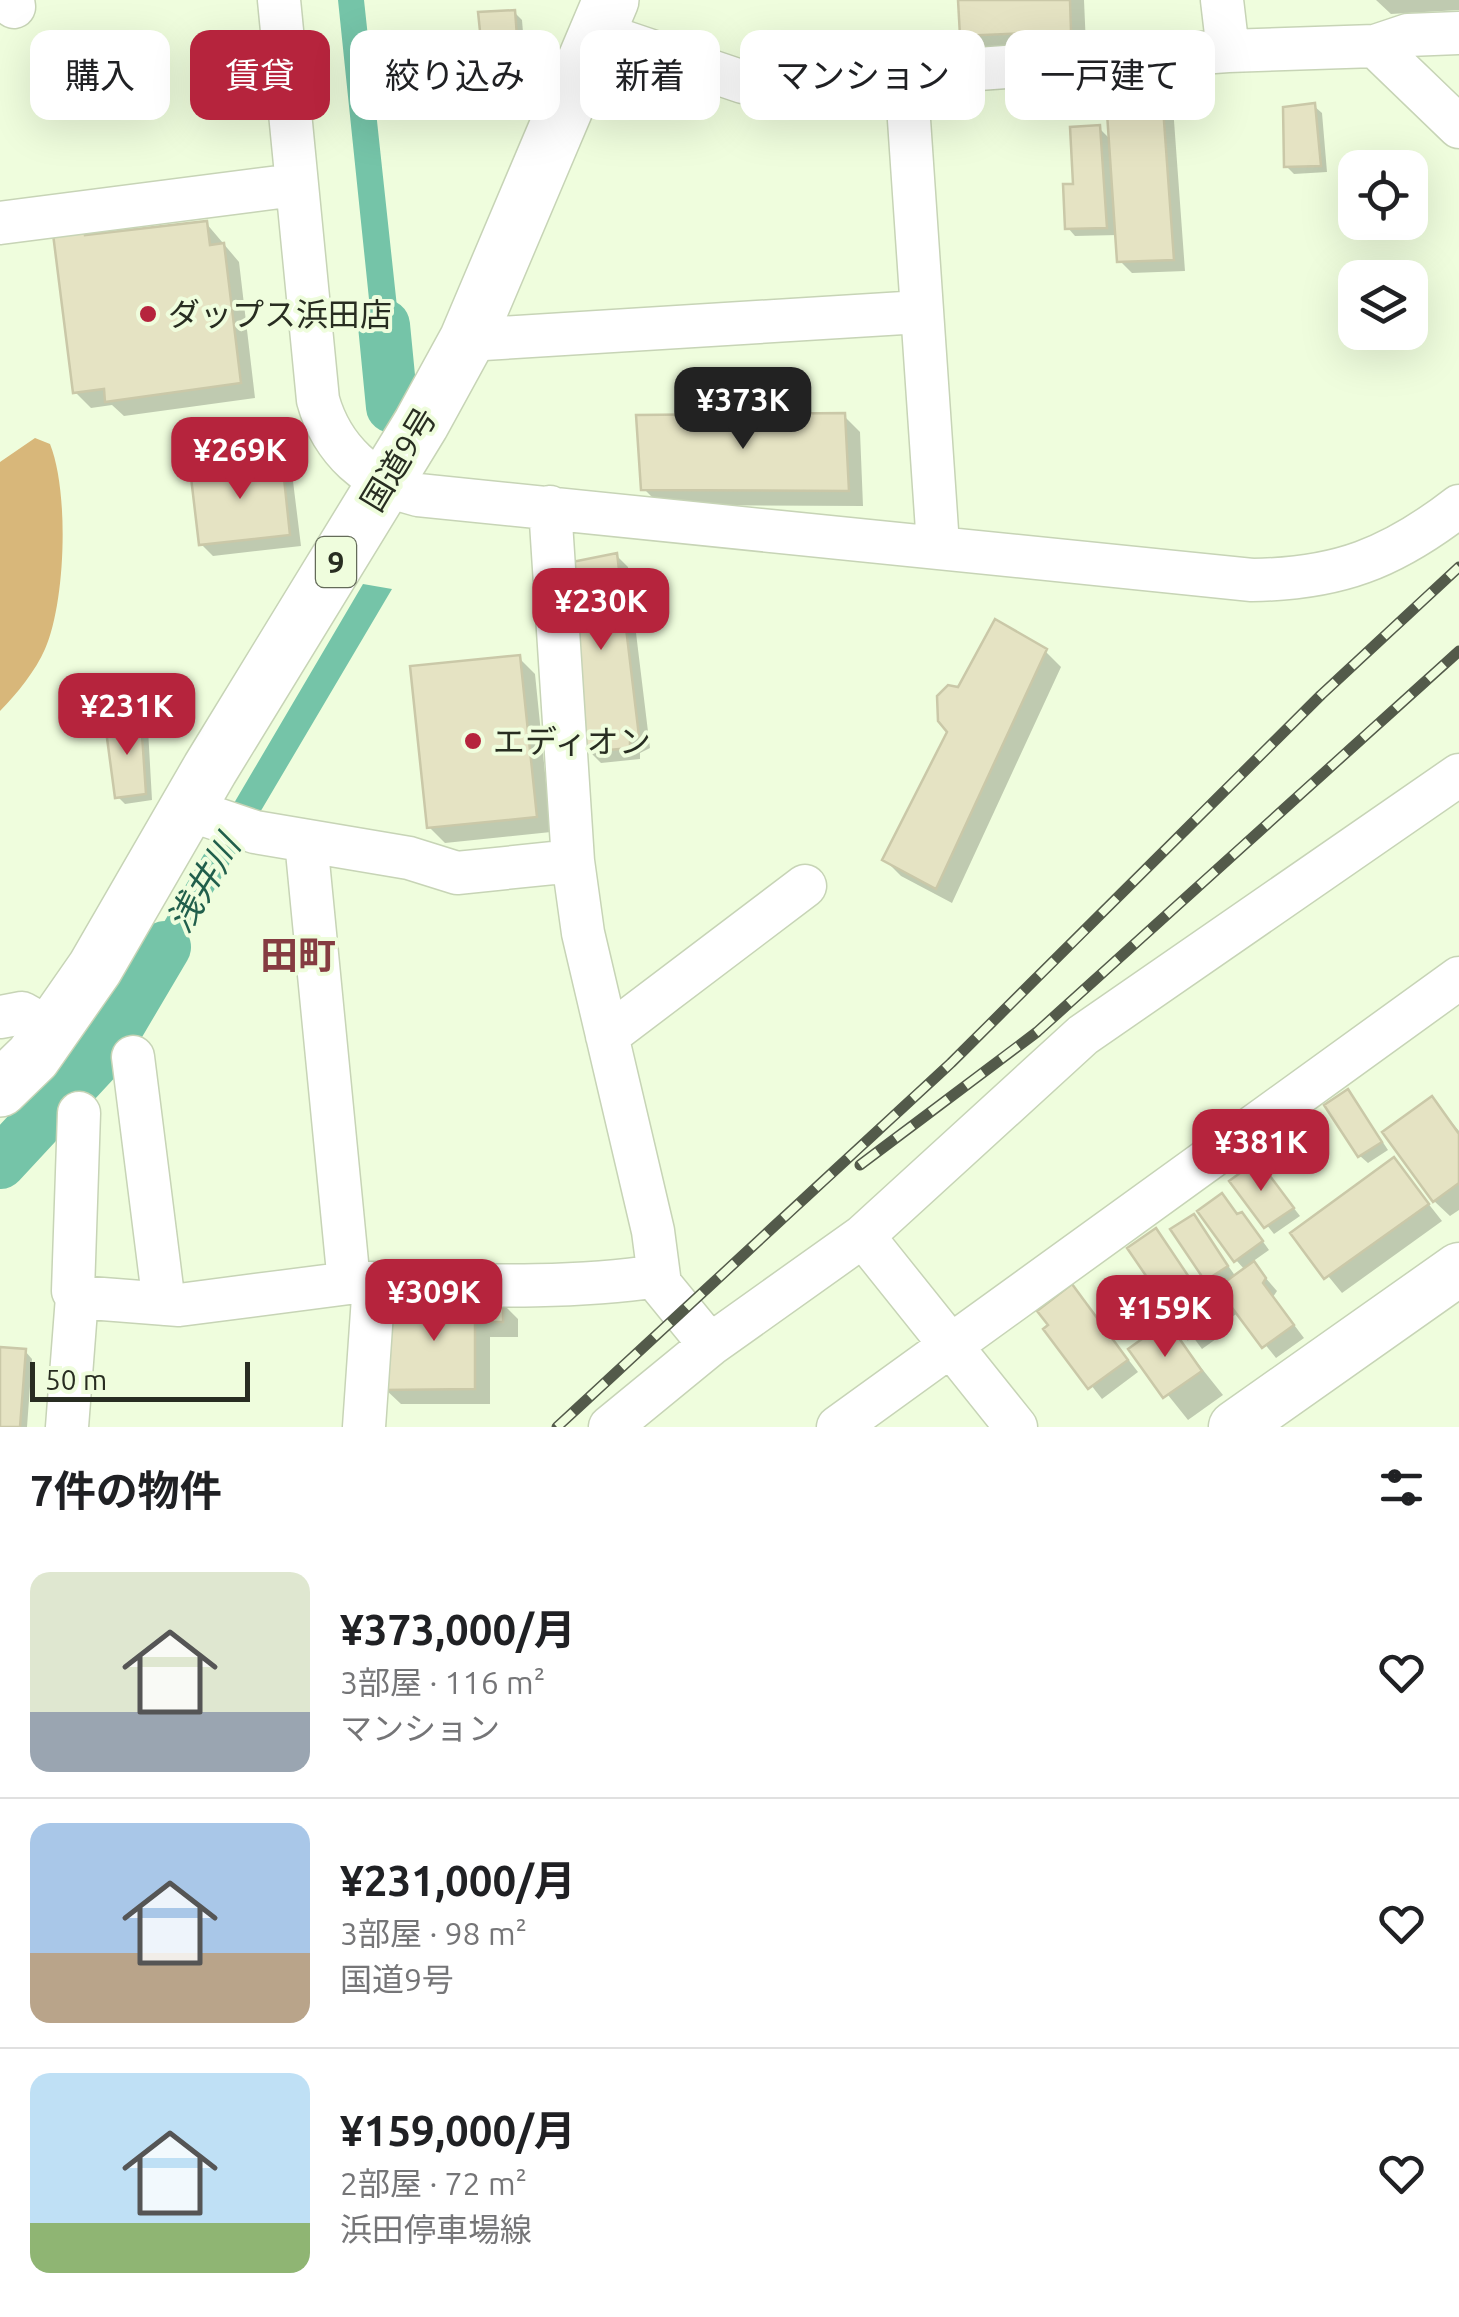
<!DOCTYPE html>
<html lang="ja">
<head>
<meta charset="utf-8">
<style>
  :root { --surface:#fff; --page:#f6f6f6; --text:#202124; --muted:#757577; --line:#e0e0e0; --accent:#b6243d }
  body { margin:0; font-family:Ubuntu,"Noto Sans JP",sans-serif; background:var(--page); color:var(--text); height:100vh; display:flex; flex-direction:column; font-size:38px; white-space:nowrap }
  * { box-sizing:border-box; margin:0 }
  p { font-size:32px; color:var(--muted) }
  .icon { flex:none; width:55px; height:55px; fill:none; stroke:currentColor; stroke-width:2; stroke-linecap:round; stroke-linejoin:round }
  .map { position:relative; height:1427px; overflow:hidden }
  .details { display:flex; flex-direction:column; background:var(--surface); flex:1 }
  .details>* { flex:none }
  .banner { position:absolute; left:30px; top:30px; width:1400px; height:90px; display:flex; gap:20px }
  .controls { position:absolute; left:1338px; top:150px; display:grid; gap:20px }
  .controls a { display:grid; place-items:center; width:90px; height:90px; border-radius:20px; background:var(--surface); box-shadow:0 10px 40px #0002; font-size:50px }
  .scale { position:absolute; left:30px; bottom:25px; width:220px; box-sizing:border-box; padding-left:10px; border:5px solid #282d21; border-top:0; font-size:28px; line-height:35px; white-space:nowrap; color:#282d21; -webkit-text-stroke:8px #effddd; paint-order:stroke }
  .price { position:absolute; translate:-50% -85px; padding:0 22px; border-radius:20px; background:var(--accent); color:#fff; font-size:32px; line-height:65px; filter:drop-shadow(0 2px 5px #0008) }
  .price::after { content:''; position:absolute; left:50%; top:60px; width:30px; height:22px; margin-left:-15px; background:inherit; clip-path:polygon(0 0,100% 0,50% 100%) }
  .price.on { background:#222; color:#fff }
  ul { padding:0; list-style:none }
  li { display:flex; align-items:center; gap:30px; height:250px; padding:0 30px }
  li+li { border-top:2px solid var(--line) }
  li span { display:grid; place-items:center; flex:none; width:280px; height:200px; border-radius:20px; color:#555 }
  li>.icon { margin-inline-start:auto }
  span .icon { width:120px; height:120px; fill:#fffc; stroke-width:1 }
  li b { font-size:42px }
  h2 { display:flex; justify-content:space-between; align-items:center; height:120px; padding:0 30px; font-size:42px }
  .chip { padding:0 35px; border-radius:20px; background:var(--surface); box-shadow:0 10px 40px #0002; font-size:35px; line-height:90px }
  .chip.on { background:var(--accent); color:#fff }
  .map>svg:first-child { display:block }
  .forest { fill:#d8b77a }
  .water { fill:#75c4a8 }
  .shadow { fill:#0003 }
  .lines { fill:none; stroke-linecap:round; stroke-linejoin:round }
  .river { stroke:#75c4a8; stroke-width:52 }
  .building { fill:#e5e3c3; stroke:#cac8a8; stroke-width:2.5 }
  .minor-casing { stroke:#c7d4b6; stroke-width:45 }
  .major-casing { stroke:#c7d4b6; stroke-width:55 }
  .highway-casing { stroke:#c7d4b6; stroke-width:58 }
  .minor { stroke:#fff; stroke-width:42 }
  .major { stroke:#fff; stroke-width:52 }
  .highway { stroke:#fff; stroke-width:55 }
  .rail-casing { stroke:#535a4a; stroke-width:11 }
  .rail { stroke:#effddd; stroke-width:8; stroke-dasharray:22; stroke-linecap:butt }
  .poi-dot { fill:#b6243d; stroke:#effddd; stroke-width:4 }
  .labels { text-anchor:middle; dominant-baseline:central; stroke-width:8; stroke-linejoin:round; paint-order:stroke }
  .shield { fill:#effddd; stroke:#646b59; stroke-width:2.5 }
  .shield-label { font-size:30px; font-weight:bold; fill:#282d21 }
  .poi-label { font-size:32px; fill:#282d21; stroke:#effddd; text-anchor:start }
  .street-label { font-size:32px; fill:#282d21; stroke:#effddd }
  .water-label { font-size:35px; font-style:italic; fill:#215f4c; stroke:#effddd }
  .quarter-label { font-size:38px; font-weight:bold; fill:#853c41; stroke:#effddd }
</style>
</head>
<body>
<div class="map">
<svg width="1459" height="1427" viewBox="0 0 1459 1427">
  <rect width="100%" height="100%" fill="#effddd"/>
  <!-- forest -->
  <path class="forest" d="M35 438 50 444C69 491 66 601 45 649 36 670 17 694 0 711V462Z"/>
  <!-- water -->
  <path class="water" d="M338 0H364L404 372 381 415Z
    M363 584 392 589 139 1017 117 1002Z
    M111 1012 132 1028 88 1097 0 1183V1143L64 1078Z"/>
  <!-- shadow -->
  <path class="shadow" d="M961 0H1084L1086 46 978 51 962 35Z
    M1376 0H1459V10L1391 14Z
    M514 12 522 20 526 69 478 73 470 65 482 34Z
    M1161 95 1173 107 1185 271 1132 273 1120 261 1118 235 1075 236 1068 228 1076 187 1099 128 1111 140Z
    M1314 106 1322 113 1327 172 1294 174 1286 166Z
    M206 223 239 262 255 398 124 416 112 405 91 408 75 392 82 224 94 237Z
    M844 416 860 432 863 506 660 505 644 489Z
    M281 461 292 473 301 546 213 556 201 544Z
    M616 555 628 567 650 748 640 753V759L601 763 584 746Z
    M1045 651 1061 667 952 903 901 876 885 860 950 731 959 689Z
    M519 658 535 674 551 832 445 843 429 827Z
    M140 722 148 729 152 800 125 804 117 796Z
    M1432 1099 1459 1131V1210L1450 1216 1434 1201Z
    M1355 1100 1388 1150 1368 1163 1360 1156Z
    M1394 1160 1442 1221 1342 1293 1293 1233Z
    M1265 1171 1300 1216 1274 1234 1232 1181Z
    M1238 1216 1249 1222 1269 1250 1252 1262 1277 1291 1273 1297 1304 1338 1276 1358 1239 1312 1225 1322 1230 1329 1202 1349 1170 1306 1163 1239 1204 1299 1217 1290 1207 1280 1194 1217 1236 1277 1245 1270 1236 1260Z
    M1072 1287 1138 1372 1102 1399 1047 1329Z
    M502 1303 518 1319V1337H490V1404H401L385 1389 384 1331Z
    M1167 1325 1223 1395 1188 1420 1132 1350Z
    M0 1350 25 1351 32 1359 27 1427H0Z"/>
  <g class="lines">
    <!-- river -->
    <path class="river" d="M384 325 392 407
      M0 1163 103 1052 165 947"/>
  </g>
  <!-- building -->
  <path class="building" d="M958 0H1070L1071 31 960 36Z
    M515 10 519 63 468 67 465 32 480 31 478 12Z
    M1162 93 1174 260 1117 262 1106 98Z
    M1315 103 1321 166 1284 167 1283 107Z
    M1100 125 1107 228 1065 229 1063 184H1073L1070 127Z
    M207 221 210 245 224 243 241 383 105 402 104 389 73 393 52 226 83 222 85 235Z
    M845 413 849 491 641 490 636 415Z
    M282 459 290 535 199 545 190 469Z
    M617 553 639 736 630 742V748L587 752 562 564Z
    M995 619 1047 649 936 889 882 860 947 732 938 721 937 696 948 685 958 687Z
    M520 655 537 817 427 828 410 666Z
    M141 719 146 794 115 798 105 723Z
    M1348 1089 1382 1142 1358 1157 1324 1105Z
    M1432 1096 1459 1134V1183L1433 1202 1382 1132Z
    M1394 1157 1429 1204 1324 1279 1290 1233Z
    M1258 1160 1294 1208 1264 1228 1229 1181Z
    M1222 1193 1237 1214 1242 1212 1263 1241 1234 1262 1197 1211Z
    M1194 1214 1228 1266 1205 1281 1170 1229Z
    M1156 1228 1197 1289 1168 1308 1127 1248Z
    M1254 1261 1266 1278 1263 1283 1294 1325 1262 1348 1227 1301 1215 1310 1220 1317 1188 1339 1174 1319Z
    M1072 1284 1128 1360 1088 1389 1043 1329 1048 1325 1037 1311Z
    M390 1301H503V1322H475V1389L382 1390Z
    M1167 1321 1202 1371 1163 1398 1128 1349Z
    M0 1347 26 1349 20 1427H0Z"/>
  <g class="lines">
    <!-- minor casing -->
    <g class="minor-casing">
      <path id="minor" d="M13 0 14 7
        M279 0 318 400C332 450 369 483 418 495L1252 580C1338 579 1392 558 1459 506
        M1222 0 1228 51
        M598 33 743 82H798L1228 51 1375 46 1408 35 1459 33
        M1375 46 1459 127
        M906 76 938 545
        M0 223 295 185
        M467 340 920 312
        M550 507 573 861 583 933 653 1231 660 1284 710 1345
        M187 809 255 832 409 858 457 873 573 861
        M306 841 349 1283
        M0 1017 22 1013 52 1030
        M607 1036 805 886
        M133 1057 164 1304
        M863 1236 1016 1427
        M374 1283C469 1285 564 1290 658 1276
        M77 1297 73 1291 79 1113
        M67 1427 77 1297 179 1305 349 1283H374L364 1427
        M610 1427 710 1345 863 1236 1083 1035 1459 775
        M838 1427 1459 978"/>
    </g>
    <!-- major casing -->
    <g class="major-casing">
      <path id="major" d="M1235 1427 1459 1269"/>
    </g>
    <!-- highway casing -->
    <g class="highway-casing">
      <path id="highway" d="M0 1089 33 1057 95 968 210 769 421 424 467 340 611 0"/>
    </g>
    <!-- minor -->
    <use href="#minor" class="minor"/>
    <!-- major -->
    <use href="#major" class="major"/>
    <!-- highway -->
    <use href="#highway" class="highway"/>
    <!-- rail casing -->
    <g class="rail-casing">
      <path id="rail" d="M860 1165 1037 1032 1459 651
        M557 1427 951 1063 1321 695 1459 567"/>
    </g>
    <!-- rail -->
    <use href="#rail" class="rail"/>
  </g>
  <!-- markers -->
  <g class="poi-dot">
    <circle cx="148" cy="314" r="10"/>
    <circle cx="473" cy="741" r="10"/>
  </g>
  <g class="labels">
    <!-- shield labels -->
    <rect class="shield" x="316" y="537" width="40" height="50" rx="8"/>
    <g class="shield-label">
      <text x="336" y="562">9</text>
    </g>
    <!-- poi labels -->
    <g class="poi-label">
      <text x="168" y="314">ダップス浜田店</text>
      <text x="493" y="741">エディオン</text>
    </g>
    <!-- street labels -->
    <g class="street-label">
      <text transform="translate(398 459) rotate(-59)">国道9号</text>
    </g>
    <!-- water labels -->
    <g class="water-label">
      <text transform="translate(203 883) rotate(-59)">浅井川</text>
    </g>
    <!-- quarter labels -->
    <g class="quarter-label">
      <text x="298" y="955">田町</text>
    </g>
  </g>
</svg>
<div class="controls">
<a><svg class="icon" aria-label="locate" viewBox="0 0 24 24"><circle cx="12" cy="12" r="6"/><path d="M12 2v4M12 18v4M2 12h4M18 12h4"/></svg></a>
<a><svg class="icon" aria-label="layers" viewBox="0 0 24 24"><path d="M12 4l9 5-9 5-9-5zM3 14l9 5 9-5"/></svg></a>
</div>
<div class="scale">50 m</div>
<b class="price on" style="left:743px;top:452px">¥373K</b>
<b class="price" style="left:240px;top:502px">¥269K</b>
<b class="price" style="left:601px;top:653px">¥230K</b>
<b class="price" style="left:127px;top:758px">¥231K</b>
<b class="price" style="left:1261px;top:1194px">¥381K</b>
<b class="price" style="left:434px;top:1344px">¥309K</b>
<b class="price" style="left:1165px;top:1360px">¥159K</b>
<div class="banner">
<a class="chip">購入</a>
<a class="chip on">賃貸</a>
<a class="chip">絞り込み</a>
<a class="chip">新着</a>
<a class="chip">マンション</a>
<a class="chip">一戸建て</a>
</div>
</div>
<section class="details">
<h2>7件の物件<svg class="icon" aria-label="filters" viewBox="0 0 24 24"><path d="M4 7h16M4 17h16"/><circle cx="9" cy="7" r="2"/><circle cx="15" cy="17" r="2"/></svg></h2>
<ul>
<li><span style="background:linear-gradient(#dfe7d0 70%,#9aa5b1 0)"><svg class="icon" aria-label="home" viewBox="0 0 24 24"><path d="M3 11l9-7 9 7M6 9v11h12V9"/></svg></span><div><b>¥373,000/月</b><p>3部屋 · 116 m²</p><p>マンション</p></div><svg class="icon" aria-label="heart" viewBox="0 0 24 24"><path d="M12 20l-8-8c-3-5 5-10 8-4 3-6 11-1 8 4z"/></svg></li>
<li><span style="background:linear-gradient(#a9c7e8 65%,#b9a48a 0)"><svg class="icon" aria-label="home" viewBox="0 0 24 24"><path d="M3 11l9-7 9 7M6 9v11h12V9"/></svg></span><div><b>¥231,000/月</b><p>3部屋 · 98 m²</p><p>国道9号</p></div><svg class="icon" aria-label="heart" viewBox="0 0 24 24"><path d="M12 20l-8-8c-3-5 5-10 8-4 3-6 11-1 8 4z"/></svg></li>
<li><span style="background:linear-gradient(#bfe0f5 75%,#8fb573 0)"><svg class="icon" aria-label="home" viewBox="0 0 24 24"><path d="M3 11l9-7 9 7M6 9v11h12V9"/></svg></span><div><b>¥159,000/月</b><p>2部屋 · 72 m²</p><p>浜田停車場線</p></div><svg class="icon" aria-label="heart" viewBox="0 0 24 24"><path d="M12 20l-8-8c-3-5 5-10 8-4 3-6 11-1 8 4z"/></svg></li>
</ul>
</section>
</body>
</html>
